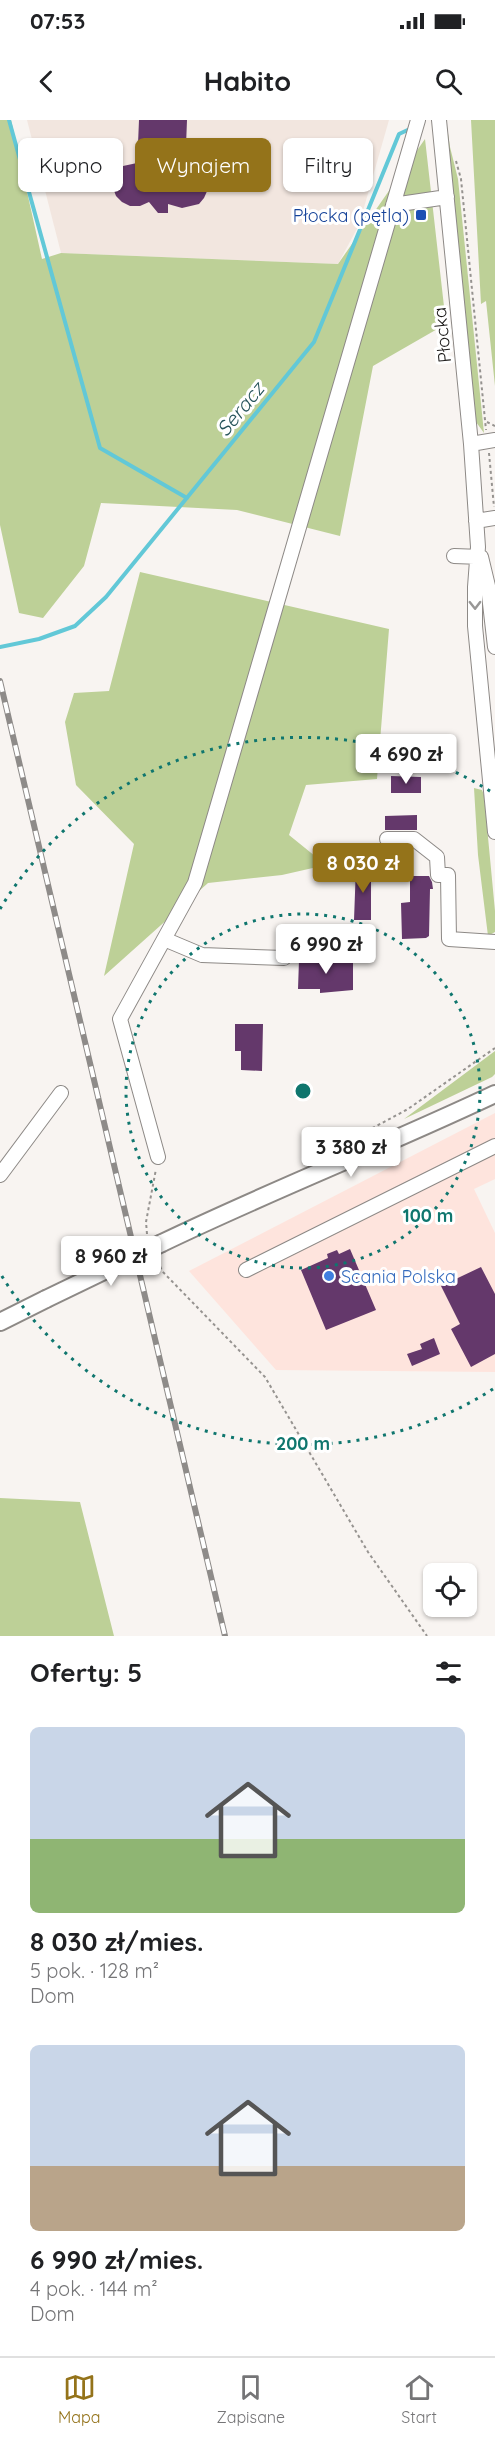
<!DOCTYPE html>
<html lang="pl">
<head>
<meta charset="utf-8">
<style>
  :root { --surface:#fff; --page:#f6f6f6; --text:#202124; --muted:#757577; --line:#e0e0e0; --accent:#94731a }
  body { margin:0; font-family:Quicksand,sans-serif; background:var(--page); color:var(--text); height:100vh; display:flex; flex-direction:column; font-size:22px; white-space:nowrap }
  * { box-sizing:border-box; margin:0 }
  p { font-size:20px; color:var(--muted) }
  .icon { flex:none; width:33px; height:33px; fill:none; stroke:currentColor; stroke-width:2; stroke-linecap:round; stroke-linejoin:round }
  .map { position:relative; height:1516px; overflow:hidden }
  .sheet { display:flex; flex-direction:column; background:var(--surface); flex:1 }
  .sheet>* { flex:none }
  .guide { position:absolute; left:18px; top:18px; width:459px; height:54px; display:flex; gap:12px }
  .tools { position:absolute; left:423px; top:1443px; display:grid; gap:12px }
  .tools a { display:grid; place-items:center; width:54px; height:54px; border-radius:9px; background:var(--surface); box-shadow:0 2px 4px #0004; font-size:30px }
  .price { position:absolute; translate:-50% -51px; padding:0 14px; border-radius:6px; background:#fff; color:#222; font-size:20px; line-height:39px; filter:drop-shadow(0 2px 3px #0008) }
  .price::after { content:''; position:absolute; left:50%; top:36px; width:18px; height:14px; margin-left:-9px; background:inherit; clip-path:polygon(0 0,100% 0,50% 100%) }
  .price.on { background:var(--accent); color:#fff }
  ul { padding:0; list-style:none }
  li { display:grid; align-content:center; gap:12px; height:318px; padding:0 30px }
  li span { display:grid; place-items:center; height:186px; border-radius:9px; color:#555 }
  li>.icon { margin-inline-start:auto }
  span .icon { width:108px; height:108px; fill:#fffc; stroke-width:1 }
  li b { font-size:26px }
  h2 { display:flex; justify-content:space-between; align-items:center; height:72px; padding:0 30px; font-size:26px }
  .chip { padding:0 21px; border-radius:9px; background:var(--surface); box-shadow:0 2px 4px #0004; font-size:21px; line-height:54px }
  .chip.on { background:var(--accent); color:#fff }
  .status { display:flex; justify-content:space-between; align-items:center; height:42px; padding:0 30px; background:var(--surface); direction:ltr }
  .status svg { height:16px; fill:currentColor }
  header { display:flex; justify-content:space-between; align-items:center; height:78px; padding:0 30px; background:var(--surface); font-size:27px; font-weight:800 }
  .menu { display:flex; justify-content:space-around; align-items:center; height:84px; border-top:2px solid var(--line); background:var(--surface); font-size:16px; color:var(--muted) }
  .menu a { display:grid; justify-items:center; gap:3px }
  .menu .on { color:var(--accent) }
  .map>svg:first-child { display:block }
  .commercial { fill:#fee4dd }
  .built { fill:#f2e6df }
  .green { fill:#bdd097 }
  .lines { fill:none; stroke-linecap:round; stroke-linejoin:round }
  .stream { stroke:#62c8d7; stroke-width:4 }
  .building { fill:#64386b }
  .minor-casing { stroke:#8d8986; stroke-width:16 }
  .major-casing { stroke:#8d8986; stroke-width:20 }
  .path { stroke:#969390; stroke-width:2; stroke-dasharray:3 3; stroke-linecap:butt }
  .minor { stroke:#fff; stroke-width:14 }
  .major { stroke:#fff; stroke-width:16 }
  .rail-casing { stroke:#8e8b89; stroke-width:6 }
  .rail { stroke:#fff; stroke-width:4; stroke-dasharray:11; stroke-linecap:butt }
  .major-bridge-casing { stroke:#8d8986; stroke-width:20; stroke-linecap:butt }
  .major-bridge { stroke:#fff; stroke-width:16 }
  .oneway { stroke:#989796 }
  .ring { fill:none; stroke:#0f766e; stroke-width:3; stroke-dasharray:3 6 }
  .transit-dot { fill:#1a4fb4; stroke:#fff; stroke-width:2 }
  .shop-dot { fill:#3f7fe0; stroke:#fff; stroke-width:2 }
  .labels { text-anchor:middle; dominant-baseline:central; stroke-width:6; stroke-linejoin:round; paint-order:stroke }
  .transit-label { font-size:18px; fill:#164399; stroke:#fff; text-anchor:end }
  .street-label { font-size:18px; fill:#191716; stroke:#fff }
  .shop-label { font-size:18px; fill:#366cbe; stroke:#fff; text-anchor:start }
  .water-label { font-size:20px; font-style:italic; fill:#255359; stroke:#fff }
  .centre { fill:#0f766e; stroke:#fff; stroke-width:3 }
  .ring-label { font-size:18px; text-anchor:middle; font-weight:bold; fill:#0f766e; stroke:#fff; stroke-width:6; stroke-linejoin:round; paint-order:stroke }
</style>
</head>
<body>
<div class="status"><b>07:53</b><svg viewBox="0 0 49 12"><path d="M0 12V9h3v3zM5 12V6h3v6zM10 12V3h3v9zM15 12V0h3v12zM26 1h20v11H26zM47 4h2v5h-2z"/></svg></div>
<header><svg class="icon" aria-label="back" viewBox="0 0 24 24"><path d="M15 5l-7 7 7 7"/></svg>Habito<svg class="icon" aria-label="search" viewBox="0 0 24 24"><circle cx="10" cy="10" r="6"/><path d="M15 15l6 6"/></svg></header>
<div class="map">
<svg width="495" height="1516" viewBox="0 0 495 1516">
  <rect width="100%" height="100%" fill="#f8f4f1"/>
  <!-- commercial -->
  <path class="commercial" d="M495 993V1059L474 1069 495 1113V1252L276 1250 189 1151Z"/>
  <!-- built -->
  <path class="built" d="M27 0H389L359 105 338 144 61 133Z"/>
  <!-- green -->
  <path class="green" d="M0 0H11L42 139 61 133 338 144 425 19 446 204 373 246 340 416 237 390 101 383 84 446 43 498 19 493 0 405Z
    M446 0 450 27 458 59 484 313 476 302Z
    M471 0H495V266L486 181 481 184Z
    M140 452 389 509 377 659 306 665 289 715 326 745 282 755 208 763 104 856 134 724 76 665 65 602 74 573 109 571Z
    M474 668 482 670 484 675 495 791V812L488 816 478 735Z
    M495 931V954L492 957 404 999Z
    M0 1378 80 1382 114 1516H0Z"/>
  <g class="lines">
    <!-- stream -->
    <path class="stream" d="M9 0 100 328 187 378
      M0 527 39 519 75 506 106 477 314 222 399 14 412 8"/>
  </g>
  <!-- building -->
  <path class="building" d="M139 0H187L186 26 170 25 169 48 190 45 204 54 208 69 204 78 199 84 182 88 168 84V93H158L149 82 140 86H130L122 82 116 76 113 68 114 57 123 46 137 43 154 48V25L138 24Z
    M391 656 421 657V673H391Z
    M417 695V710H385V696Z
    M356 746H371V800H354Z
    M410 756H429L432 762 433 769H430L429 816 426 818 402 819 401 783 410 782Z
    M299 840H353V870L320 873V869H298Z
    M235 904H263L262 951 241 950V931H235Z
    M350 1129 376 1190 326 1210 301 1150 328 1138 327 1134 337 1130 339 1134Z
    M481 1147 495 1174V1234L471 1247 451 1209 460 1204 441 1166Z
    M434 1218 440 1234 412 1246 407 1234 422 1229 420 1224Z"/>
  <g class="lines">
    <!-- minor casing -->
    <g class="minor-casing">
      <path id="minor" d="M439 0 471 324 478 427 475 467V506L495 712
        M393 85 447 77
        M471 324 495 320
        M476 401 495 398
        M454 436 481 437
        M481 437 488 466 495 527
        M387 719H414L437 737 438 755H448L449 819 495 822
        M164 819 202 835 284 838
        M158 1037 120 899 195 763 418 0
        M0 1055 61 973
        M246 1150 495 1026"/>
    </g>
    <!-- major casing -->
    <g class="major-casing">
      <path id="major" d="M162 1123C272 1070 385 1026 495 974
        M0 1202 46 1179"/>
    </g>
    <!-- path -->
    <path class="path" d="M456 41 461 59 486 310
      M487 302 495 306
      M489 333 494 387
      M330 1031 408 989 495 928
      M147 1114 146 1102 156 1049
      M158 1141 162 1151 265 1257 368 1432 427 1516"/>
    <!-- minor -->
    <use href="#minor" class="minor"/>
    <!-- major -->
    <use href="#major" class="major"/>
    <!-- rail casing -->
    <g class="rail-casing">
      <path id="rail" d="M0 561 225 1516"/>
    </g>
    <!-- rail -->
    <use href="#rail" class="rail"/>
    <!-- major-bridge casing -->
    <g class="major-bridge-casing">
      <path id="major-bridge" d="M46 1179 162 1123"/>
    </g>
    <!-- major-bridge -->
    <use href="#major-bridge" class="major-bridge"/>
  </g>
  <!-- one-way arrows -->
  <defs><path id="oneway-chevron" d="M-2-3.5L2.5 0L-2 3.5" fill="none" stroke-width="1.6" stroke-linecap="round" stroke-linejoin="round" transform="scale(1.5)"/></defs>
  <use class="oneway" href="#oneway-chevron" transform="translate(475 485) rotate(89)"/>
  <!-- distance rings -->
  <g class="ring">
    <circle cx="303" cy="971" r="177"/>
    <path d="M493 1269A353 353 0 0 1 0 1153M0 789A353 353 0 0 1 493 673"/>
  </g>
  <!-- markers -->
  <rect class="transit-dot" x="415" y="89" width="12" height="12" rx="3"/>
  <circle class="shop-dot" cx="329" cy="1156" r="6"/>
  <g class="labels">
    <!-- transit labels -->
    <g class="transit-label">
      <text x="409" y="95">Płocka (pętla)</text>
    </g>
    <!-- street labels -->
    <g class="street-label">
      <text transform="translate(442 215) rotate(-96)">Płocka</text>
    </g>
    <!-- shop labels -->
    <g class="shop-label">
      <text x="341" y="1156">Scania Polska</text>
    </g>
    <!-- water labels -->
    <g class="water-label">
      <text transform="translate(240 289) rotate(-51)">Seracz</text>
    </g>
  </g>
  <circle cx="303" cy="971" r="9" class="centre"/>
  <g class="ring-label">
    <text x="428" y="1102">100 m</text>
    <text x="303" y="1330">200 m</text>
  </g>
</svg>
<div class="tools">
<a><svg class="icon" aria-label="locate" viewBox="0 0 24 24"><circle cx="12" cy="12" r="6"/><path d="M12 2v4M12 18v4M2 12h4M18 12h4"/></svg></a>
</div>
<b class="price" style="left:406px;top:665px">4 690 zł</b>
<b class="price on" style="left:363px;top:774px">8 030 zł</b>
<b class="price" style="left:326px;top:855px">6 990 zł</b>
<b class="price" style="left:351px;top:1058px">3 380 zł</b>
<b class="price" style="left:111px;top:1167px">8 960 zł</b>
<div class="guide">
<a class="chip">Kupno</a>
<a class="chip on">Wynajem</a>
<a class="chip">Filtry</a>
</div>
</div>
<section class="sheet">
<h2>Oferty: 5<svg class="icon" aria-label="filters" viewBox="0 0 24 24"><path d="M4 7h16M4 17h16"/><circle cx="9" cy="7" r="2"/><circle cx="15" cy="17" r="2"/></svg></h2>
<ul>
<li><span style="background:linear-gradient(#c9d6e8 60%,#8fb573 0)"><svg class="icon" aria-label="home" viewBox="0 0 24 24"><path d="M3 11l9-7 9 7M6 9v11h12V9"/></svg></span><div><b>8 030 zł/mies.</b><p>5 pok. · 128 m²</p><p>Dom</p></div></li>
<li><span style="background:linear-gradient(#c9d6e8 65%,#b9a48a 0)"><svg class="icon" aria-label="home" viewBox="0 0 24 24"><path d="M3 11l9-7 9 7M6 9v11h12V9"/></svg></span><div><b>6 990 zł/mies.</b><p>4 pok. · 144 m²</p><p>Dom</p></div></li>
</ul>
</section>
<nav class="menu">
<a class="on"><svg class="icon" aria-label="map" viewBox="0 0 24 24"><path d="M3 6l6-2 6 2 6-2v14l-6 2-6-2-6 2zM9 4v14M15 6v14"/></svg>Mapa</a>
<a><svg class="icon" aria-label="saved" viewBox="0 0 24 24"><path d="M7 4h10v16l-5-4-5 4z"/></svg>Zapisane</a>
<a><svg class="icon" aria-label="home" viewBox="0 0 24 24"><path d="M3 11l9-7 9 7M6 9v11h12V9"/></svg>Start</a>
</nav>
</body>
</html>
